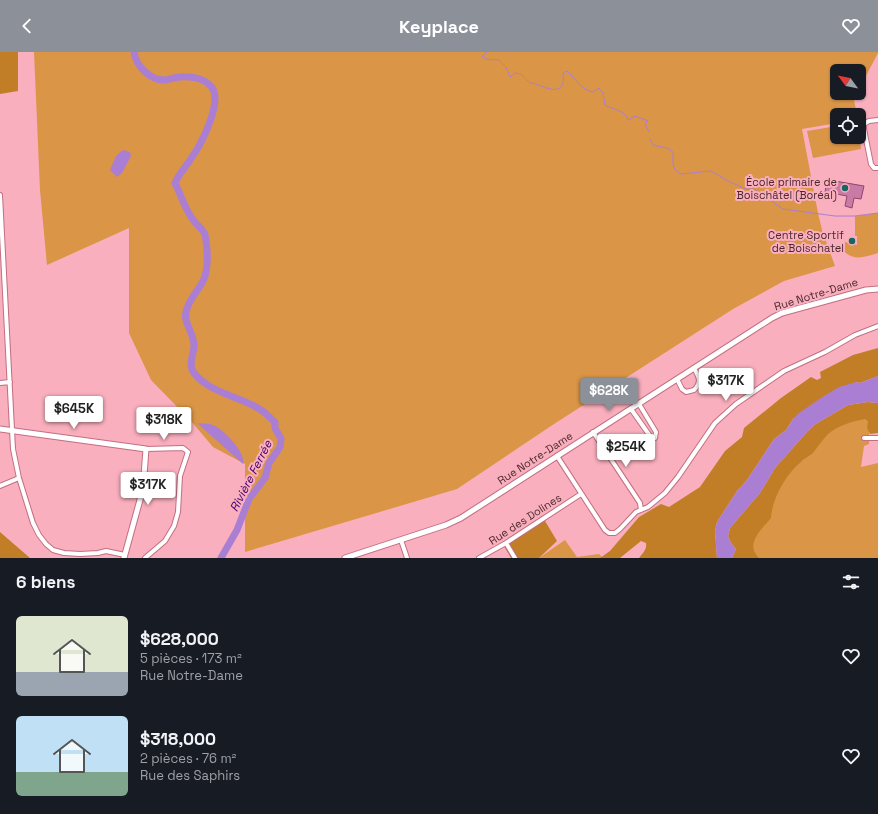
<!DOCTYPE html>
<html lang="fr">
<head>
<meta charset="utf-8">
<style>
  :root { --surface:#171b24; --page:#242831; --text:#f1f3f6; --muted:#9ea1a6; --accent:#8c9099 }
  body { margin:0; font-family:"Space Grotesk",sans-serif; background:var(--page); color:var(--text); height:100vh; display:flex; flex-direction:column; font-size:15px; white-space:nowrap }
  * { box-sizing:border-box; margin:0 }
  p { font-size:13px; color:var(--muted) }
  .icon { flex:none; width:22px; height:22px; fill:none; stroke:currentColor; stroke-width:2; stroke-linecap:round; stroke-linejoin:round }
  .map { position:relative; height:506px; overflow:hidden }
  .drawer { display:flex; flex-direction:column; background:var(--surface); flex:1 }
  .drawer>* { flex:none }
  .needle { width:26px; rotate:302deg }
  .buttons { position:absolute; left:830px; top:12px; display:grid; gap:8px }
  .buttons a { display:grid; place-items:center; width:36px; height:36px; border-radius:6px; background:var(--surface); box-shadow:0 1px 3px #0004; font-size:20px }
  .price { position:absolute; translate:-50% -34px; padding:0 9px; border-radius:4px; background:#fff; color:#222; font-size:13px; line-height:26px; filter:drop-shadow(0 1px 2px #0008) }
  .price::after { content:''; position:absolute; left:50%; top:24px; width:12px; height:9px; margin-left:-6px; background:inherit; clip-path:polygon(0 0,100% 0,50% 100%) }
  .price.current { background:var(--accent); color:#fff }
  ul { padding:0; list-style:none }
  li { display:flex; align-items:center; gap:12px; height:100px; padding:0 16px }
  li span { display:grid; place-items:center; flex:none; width:112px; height:80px; border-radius:6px; color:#555 }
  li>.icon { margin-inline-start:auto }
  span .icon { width:48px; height:48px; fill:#fffc; stroke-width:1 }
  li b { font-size:17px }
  h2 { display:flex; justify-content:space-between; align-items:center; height:48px; padding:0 16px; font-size:17px }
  header { display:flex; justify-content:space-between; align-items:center; height:52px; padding:0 16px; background:var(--accent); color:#fff; font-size:18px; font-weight:700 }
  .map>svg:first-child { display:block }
  .green { fill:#da9546 }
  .forest { fill:#c27d27 }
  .water { fill:#aa7fd3 }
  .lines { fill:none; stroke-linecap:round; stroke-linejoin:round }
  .stream { stroke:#aa7fd3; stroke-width:1 }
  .river { stroke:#aa7fd3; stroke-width:7 }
  .building { fill:#c97ba5; stroke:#8e466e }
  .minor-casing { stroke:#c36e80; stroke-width:6 }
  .tertiary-casing { stroke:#c36e80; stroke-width:7 }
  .minor { stroke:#fff; stroke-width:4 }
  .tertiary { stroke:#fff; stroke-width:5 }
  .poi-dot { fill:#19655f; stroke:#f9afbd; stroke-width:1.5 }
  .labels { text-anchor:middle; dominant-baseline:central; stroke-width:4; stroke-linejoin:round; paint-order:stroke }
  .poi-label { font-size:11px; fill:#4c2830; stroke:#f9afbd; text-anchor:end }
  .street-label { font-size:11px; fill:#4c2830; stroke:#f9afbd }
  .water-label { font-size:12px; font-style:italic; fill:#45006c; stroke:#f9afbd }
</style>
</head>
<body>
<header><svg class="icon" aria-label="back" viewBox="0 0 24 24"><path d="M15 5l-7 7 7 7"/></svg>Keyplace<svg class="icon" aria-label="heart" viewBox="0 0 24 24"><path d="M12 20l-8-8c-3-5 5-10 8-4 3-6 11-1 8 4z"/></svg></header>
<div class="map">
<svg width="878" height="506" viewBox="0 0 878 506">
  <rect width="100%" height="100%" fill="#f9afbd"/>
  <!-- green -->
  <path class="green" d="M34 0H878V1L859 37V19H837V41H857L854 48 857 63H837V71L802 77 818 161 822 178 835 214 784 229 733 257 554 372 457 437 245 500V412L213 395 191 369 151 328 129 281V176L47 213 40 138Z
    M837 74V85L859 84 861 97 813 106 807 79Z
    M878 161V201C865 205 852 210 842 197L845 190 857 193V184H855V164Z
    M869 362V392L864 394 861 415 878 411V506H744L774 436 828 376Z
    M565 488 577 505 599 502 603 506H539Z"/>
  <!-- forest -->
  <path class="forest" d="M0 0H18V39L0 42Z
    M878 296V324L860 331 856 330 793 367 786 378 774 387 747 428 737 439 717 470 715 479 717 506H639C643 501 647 498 646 491L641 489 620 506H600L610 499 639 465 661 452 669 455 700 435 725 399 742 385 744 376 781 346 811 325 817 328 821 326 820 320 853 303Z
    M868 350 878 351V381L870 382 867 376 868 369 865 367C853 369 837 374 828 382 822 388 818 395 813 401 810 404 804 406 801 410 786 422 772 447 771 466 762 477 744 492 759 506H732L736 497 731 491 728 484 730 476 760 441 775 416 807 380 814 373 848 353Z
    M542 464 557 489 539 506H511L502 491Z
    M0 480 30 506H0Z"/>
  <!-- water -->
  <path class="water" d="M123 98 130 100 131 104 122 121 117 125 110 118 116 104Z
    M878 324V351L868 350 848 353 814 373 807 380 775 416 760 441 730 476 728 484 731 491 736 497 732 506H717L715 479 717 470 737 439 747 428 774 387 786 378 793 367 799 361 824 344 839 335 856 330 860 331Z
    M197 371C202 372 209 371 213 373 223 376 247 402 243 412Z"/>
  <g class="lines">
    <!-- stream -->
    <path class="stream" d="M487 0 482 4C485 9 493 7 499 8L506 15 510 25 515 21 521 22 530 31C538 30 558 46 563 31 564 28 563 24 563 21L567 19C576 27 581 38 593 40L599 36 603 41 605 53C613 58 626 58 628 68L635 64 648 69 645 72 649 80
      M650 87 653 93 667 96 673 100V113L675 118 681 122 711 119 728 129 746 137H754L783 157 835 164H855L878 161"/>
    <!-- river -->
    <path class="river" d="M134 0C136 14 150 29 166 28 171 27 175 25 180 25 195 24 215 28 215 46 215 63 202 91 192 105 187 114 179 121 175 131 181 143 185 158 194 169 197 173 204 178 205 183 208 197 209 219 202 231 196 241 188 249 186 260 183 271 195 282 194 295 193 304 188 313 194 321 211 342 240 344 261 358 266 361 270 366 275 370V376L281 387 280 395 269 411 265 426 249 447 237 478 221 506"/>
  </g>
  <!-- building -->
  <path class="building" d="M829 128 864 134 861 147 854 146 852 156 845 154 847 144 825 140 827 129Z"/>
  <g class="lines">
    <!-- minor casing -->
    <g class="minor-casing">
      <path id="minor" d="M878 68 869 69 864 72V77L871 112 874 116H878
        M0 143 13 397 19 426 33 471 39 483 46 492 53 498 64 501 80 502 98 501 106 499 125 503
        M677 327 682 337 686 340 694 338C702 330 699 325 694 316
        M0 331 10 330
        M631 357 650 384 655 386 656 380 639 352
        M593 380 640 451 641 458
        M864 386H878
        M557 404 605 478 609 481H615L620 477 636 460 648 455 665 441 678 425 715 371 736 352 784 319 825 300 855 283 878 274
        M0 434 19 426
        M401 488 407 506
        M506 491 515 506
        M145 506 165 489 174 474 178 460 180 424 188 400 183 396 146 397
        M479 506 506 491 581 442"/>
    </g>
    <!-- tertiary casing -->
    <g class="tertiary-casing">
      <path id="tertiary" d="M0 377 146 397 143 437 124 506
        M345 506 446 473 461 466 772 266 782 261 866 238 878 237"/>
    </g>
    <!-- minor -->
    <use href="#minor" class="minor"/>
    <!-- tertiary -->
    <use href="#tertiary" class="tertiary"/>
  </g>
  <!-- markers -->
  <g class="poi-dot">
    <circle cx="845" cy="136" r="4"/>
    <circle cx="852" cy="189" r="4"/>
  </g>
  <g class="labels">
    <!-- poi labels -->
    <g class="poi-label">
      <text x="837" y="130">École primaire de<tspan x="837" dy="13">Boischâtel (Boréal)</tspan></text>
      <text x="844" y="183">Centre Sportif<tspan x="844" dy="13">de Boischatel</tspan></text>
    </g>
    <!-- street labels -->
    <g class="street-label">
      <text transform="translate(816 242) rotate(-17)">Rue Notre-Dame</text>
      <text transform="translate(535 406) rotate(-33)">Rue Notre-Dame</text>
      <text transform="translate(525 467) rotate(-33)">Rue des Dolines</text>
    </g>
    <!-- water labels -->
    <g class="water-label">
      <text transform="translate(251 424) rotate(-63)">Rivière Ferrée</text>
    </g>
  </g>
</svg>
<div class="buttons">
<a><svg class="needle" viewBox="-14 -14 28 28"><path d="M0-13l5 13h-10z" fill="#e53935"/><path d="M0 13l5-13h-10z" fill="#9ea1a6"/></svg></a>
<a><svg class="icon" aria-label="locate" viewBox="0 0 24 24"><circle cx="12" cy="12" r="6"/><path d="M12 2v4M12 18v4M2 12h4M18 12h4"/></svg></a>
</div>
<b class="price" style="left:726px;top:350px">$317K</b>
<b class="price current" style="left:609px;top:360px">$628K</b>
<b class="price" style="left:74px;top:378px">$645K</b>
<b class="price" style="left:164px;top:389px">$318K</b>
<b class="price" style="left:626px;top:416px">$254K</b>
<b class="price" style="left:148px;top:454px">$317K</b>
</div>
<section class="drawer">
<h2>6 biens<svg class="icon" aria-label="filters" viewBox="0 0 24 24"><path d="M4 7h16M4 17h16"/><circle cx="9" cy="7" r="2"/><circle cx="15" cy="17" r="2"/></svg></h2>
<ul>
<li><span style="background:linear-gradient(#dfe7d0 70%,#9aa5b1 0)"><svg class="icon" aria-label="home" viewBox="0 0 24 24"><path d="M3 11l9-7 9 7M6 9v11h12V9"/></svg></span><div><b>$628,000</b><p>5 pièces · 173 m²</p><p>Rue Notre-Dame</p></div><svg class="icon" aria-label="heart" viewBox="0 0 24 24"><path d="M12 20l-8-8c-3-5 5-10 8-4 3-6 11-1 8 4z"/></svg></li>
<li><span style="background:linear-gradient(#bfe0f5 70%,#7fa58c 0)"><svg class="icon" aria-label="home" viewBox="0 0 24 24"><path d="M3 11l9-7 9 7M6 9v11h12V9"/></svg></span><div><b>$318,000</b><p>2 pièces · 76 m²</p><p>Rue des Saphirs</p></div><svg class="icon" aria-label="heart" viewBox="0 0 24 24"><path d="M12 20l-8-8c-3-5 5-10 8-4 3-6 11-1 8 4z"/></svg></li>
</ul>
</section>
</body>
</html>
